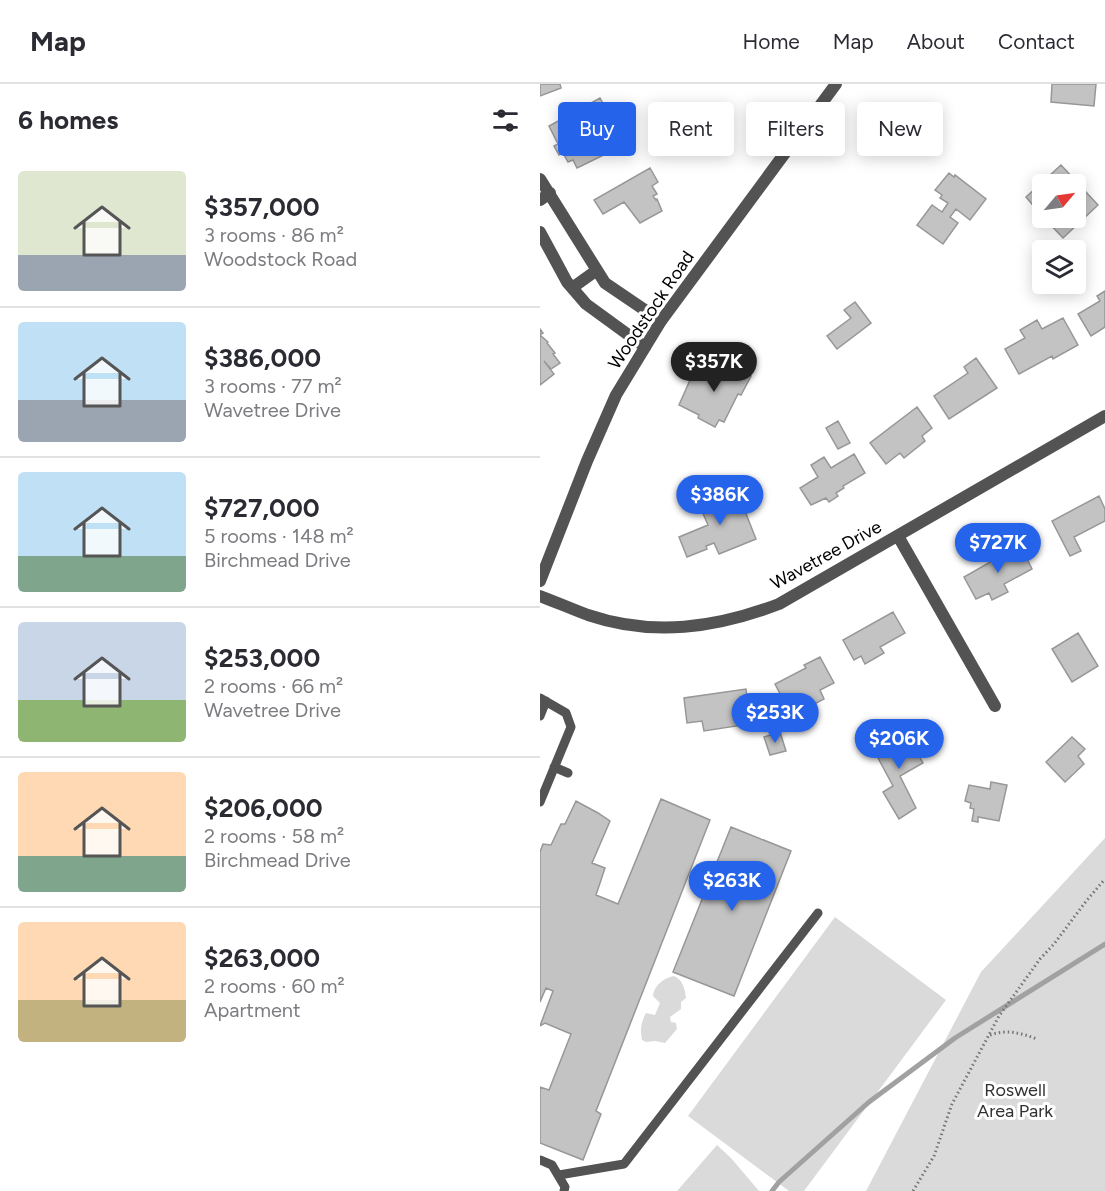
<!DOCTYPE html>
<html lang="en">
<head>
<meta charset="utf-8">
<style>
  :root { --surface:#fff; --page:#f7f7f7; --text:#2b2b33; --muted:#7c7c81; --line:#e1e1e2; --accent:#2563eb }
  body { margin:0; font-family:Figtree,sans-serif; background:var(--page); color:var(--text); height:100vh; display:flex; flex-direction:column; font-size:22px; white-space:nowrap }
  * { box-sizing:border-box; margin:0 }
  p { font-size:20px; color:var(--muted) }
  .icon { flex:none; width:33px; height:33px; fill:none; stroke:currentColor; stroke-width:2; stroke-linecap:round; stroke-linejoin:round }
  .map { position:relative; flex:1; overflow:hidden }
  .details { display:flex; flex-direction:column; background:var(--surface); width:540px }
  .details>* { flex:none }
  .hud { position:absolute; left:18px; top:18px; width:456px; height:54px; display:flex; gap:12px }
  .needle { width:39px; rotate:61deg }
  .controls { position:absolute; left:492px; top:90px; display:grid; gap:12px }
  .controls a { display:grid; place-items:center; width:54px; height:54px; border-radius:6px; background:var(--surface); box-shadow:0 3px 15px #0003; font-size:30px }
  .price { position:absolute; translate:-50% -51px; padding:0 14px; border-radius:21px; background:var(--accent); color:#fff; font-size:20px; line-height:39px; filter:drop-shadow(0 2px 3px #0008) }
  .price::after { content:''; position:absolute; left:50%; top:36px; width:18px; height:14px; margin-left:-9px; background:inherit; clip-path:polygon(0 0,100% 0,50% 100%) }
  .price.selected { background:#222; color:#fff }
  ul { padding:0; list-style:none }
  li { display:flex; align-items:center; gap:18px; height:150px; padding:0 18px }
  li+li { border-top:2px solid var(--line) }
  li span { display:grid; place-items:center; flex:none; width:168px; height:120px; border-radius:6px; color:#555 }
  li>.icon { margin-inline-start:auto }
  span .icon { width:72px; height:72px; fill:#fffc; stroke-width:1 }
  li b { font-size:26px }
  h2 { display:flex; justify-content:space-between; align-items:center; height:72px; padding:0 18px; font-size:26px }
  .tag { padding:0 21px; border-radius:6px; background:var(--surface); box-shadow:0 3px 15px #0003; font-size:21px; line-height:54px }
  .tag.selected { background:var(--accent); color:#fff }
  header { display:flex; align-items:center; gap:36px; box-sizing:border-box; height:84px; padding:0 30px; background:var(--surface); border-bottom:2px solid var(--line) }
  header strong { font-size:28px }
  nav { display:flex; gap:33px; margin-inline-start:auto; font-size:21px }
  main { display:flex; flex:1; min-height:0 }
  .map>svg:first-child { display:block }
  .green { fill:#dadada }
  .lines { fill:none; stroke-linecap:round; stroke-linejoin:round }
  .stream { stroke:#a1a1a1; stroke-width:5 }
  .building { fill:#c3c3c3; stroke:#979797; stroke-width:1.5 }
  .path { stroke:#757575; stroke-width:3; stroke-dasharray:1.5 3; stroke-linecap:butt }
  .service { stroke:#535353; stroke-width:9 }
  .minor { stroke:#535353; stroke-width:12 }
  .tertiary { stroke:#535353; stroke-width:12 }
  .labels { text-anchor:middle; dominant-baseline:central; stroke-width:6; stroke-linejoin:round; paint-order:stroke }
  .street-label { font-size:18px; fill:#000; stroke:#fff }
  .park-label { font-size:18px; fill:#313131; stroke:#fff }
</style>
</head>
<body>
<header>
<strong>Map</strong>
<nav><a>Home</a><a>Map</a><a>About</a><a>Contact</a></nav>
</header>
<main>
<section class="details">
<h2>6 homes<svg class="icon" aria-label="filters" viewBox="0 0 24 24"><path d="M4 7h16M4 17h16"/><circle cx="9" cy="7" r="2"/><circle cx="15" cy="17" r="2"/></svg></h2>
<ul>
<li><span style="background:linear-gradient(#dfe7d0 70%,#9aa5b1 0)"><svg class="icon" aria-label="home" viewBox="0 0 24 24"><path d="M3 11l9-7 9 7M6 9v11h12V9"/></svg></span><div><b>$357,000</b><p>3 rooms · 86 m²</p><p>Woodstock Road</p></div></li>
<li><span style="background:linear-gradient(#bfe0f5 65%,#9aa5b1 0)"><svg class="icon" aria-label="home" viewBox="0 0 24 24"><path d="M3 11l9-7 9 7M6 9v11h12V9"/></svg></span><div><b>$386,000</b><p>3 rooms · 77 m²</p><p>Wavetree Drive</p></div></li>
<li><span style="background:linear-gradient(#bfe0f5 70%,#7fa58c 0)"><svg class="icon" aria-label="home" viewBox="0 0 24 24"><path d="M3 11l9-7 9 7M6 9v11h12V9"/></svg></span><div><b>$727,000</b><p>5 rooms · 148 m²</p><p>Birchmead Drive</p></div></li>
<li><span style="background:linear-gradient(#c9d6e8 65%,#8fb573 0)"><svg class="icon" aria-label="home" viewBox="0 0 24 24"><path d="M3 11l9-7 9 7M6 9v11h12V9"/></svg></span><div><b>$253,000</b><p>2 rooms · 66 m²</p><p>Wavetree Drive</p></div></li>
<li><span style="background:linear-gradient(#ffd9b3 70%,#7fa58c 0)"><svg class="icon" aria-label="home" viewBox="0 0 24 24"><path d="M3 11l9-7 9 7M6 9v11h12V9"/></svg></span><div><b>$206,000</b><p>2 rooms · 58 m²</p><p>Birchmead Drive</p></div></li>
<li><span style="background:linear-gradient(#ffd9b3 65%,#c2b280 0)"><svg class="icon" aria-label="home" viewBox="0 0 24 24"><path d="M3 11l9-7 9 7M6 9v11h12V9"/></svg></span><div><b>$263,000</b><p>2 rooms · 60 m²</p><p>Apartment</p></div></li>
</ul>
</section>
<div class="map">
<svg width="565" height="1107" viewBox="0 0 565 1107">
  <rect width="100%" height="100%" fill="#fff"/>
  <!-- green -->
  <path class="green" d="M565 754V1107H326L441 888Z
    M295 833 406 916 264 1107H249L148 1032Z
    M134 892C143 896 145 905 146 914L141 918V925L130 933 131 938 136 939 137 945 125 959 115 957 106 958 102 956C100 946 101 938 106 929L115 931 120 919 113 912C114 901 124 894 134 892Z
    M177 1061 191 1074 219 1107H137Z"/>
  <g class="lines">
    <!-- stream -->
    <path class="stream" d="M232 1107 239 1098 329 1018 415 954 565 860"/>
  </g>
  <!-- building -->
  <path class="building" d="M0 0H20L21 4 0 12Z
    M512 0H556L554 22 511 18Z
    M60 14 69 30 53 39 70 68 37 84 33 76 28 78 23 69 19 71 14 62 18 60 9 42Z
    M521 81 558 121 523 154 504 134H536V100H502V132L486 113Z
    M110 84 118 98 112 102 117 110 113 112 116 116 117 115 122 127 100 139 84 118 63 130 54 116Z
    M409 89 414 93 415 91 446 115 430 136 416 125 410 133 418 139 403 160 377 141 392 121 402 128 408 119 400 114 402 111 395 106Z
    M565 207V243L551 252 538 230 560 217 557 212Z
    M315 218 331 239 297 265 287 252 311 234 304 226Z
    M523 234 538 261 513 275 512 272 479 290 465 265 485 254 480 246 497 236 502 245Z
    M0 245 3 249 0 251 8 258 7 259 15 269 13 270 20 279 11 285 4 277 14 290 0 301Z
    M436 274 457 304 409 335 394 312 428 289 424 283Z
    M181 277 211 292 201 311 198 310 184 338 179 336 175 343 158 334 159 331 139 321 154 287 162 291 163 288 173 293Z
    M377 323 392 344 382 352 385 357 364 374 360 369 346 380 330 359Z
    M298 337 310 359 298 365 286 344Z
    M314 370 325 389 303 402 304 404 296 409 298 412 289 418 286 414 271 421 260 404 278 393 271 381 284 373 291 384Z
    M187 406 192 420 201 417 216 455 179 470 174 459 166 462 167 465 147 473 139 453 168 441 158 418Z
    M559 412 565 425V437L534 453 541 467 530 472 512 437Z
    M480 461 492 485 464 500 468 508 452 516 449 509 436 515 424 493Z
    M353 528 365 549 340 563 344 569 325 580 321 572 314 576 303 556Z
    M538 549 558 582 532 598 512 565Z
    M280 573 294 599 280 606 284 615 267 624 262 615 247 623 235 600 266 584 264 581Z
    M206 605 209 631 201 632 203 641 164 647 162 637 147 639 144 614Z
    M363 644 383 679 360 692 376 724 359 735 343 708 353 702 338 674 341 673 337 665 350 657 348 654Z
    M240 648 246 667 230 671 224 653Z
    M532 653 545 665 538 672 544 680 525 698 506 678Z
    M451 698 467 701 459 737 438 733V738L432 737 434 725 430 724 431 719 425 717 429 701 450 705Z
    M121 715 170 736 56 1027 61 1030 43 1076 0 1059V1003L9 1006 31 950 5 939 0 942 13 907 6 904 0 918V768L3 760 11 761 21 740H25L36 717 58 729 70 737 52 779 65 784 56 811 78 820Z
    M191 743 251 767 194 912 133 888Z"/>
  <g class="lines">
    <!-- path -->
    <path class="path" d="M450 951C467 945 481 949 497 955
      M373 1107 394 1072 412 1020 459 932 500 875 514 860 547 816 565 795"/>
    <!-- service -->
    <path class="service" d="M0 614 26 629 31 643 0 718
      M0 632 6 617
      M14 683 28 689
      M0 1076 12 1081 25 1103 24 1107
      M19 1091 84 1080 278 829"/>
    <!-- minor -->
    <path class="minor" d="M0 95 65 199 121 237
      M0 116 10 109
      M0 148 27 198 46 220 105 263
      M32 204 57 186
      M358 452 455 622
      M0 512C16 518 32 525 48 531 113 553 176 544 239 520L565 332"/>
    <!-- tertiary -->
    <path class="tertiary" d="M0 497 47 377 76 311 121 237 296 0"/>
  </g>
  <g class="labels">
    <!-- street labels -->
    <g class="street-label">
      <text transform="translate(111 226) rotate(-56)">Woodstock Road</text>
      <text transform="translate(286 471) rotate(-29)">Wavetree Drive</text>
    </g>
    <!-- park labels -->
    <g class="park-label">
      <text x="475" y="1006">Roswell<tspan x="475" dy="21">Area Park</tspan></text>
    </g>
  </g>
</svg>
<div class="controls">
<a><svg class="needle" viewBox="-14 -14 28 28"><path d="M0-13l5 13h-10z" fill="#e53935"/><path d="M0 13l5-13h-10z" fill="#7c7c81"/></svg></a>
<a><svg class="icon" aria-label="layers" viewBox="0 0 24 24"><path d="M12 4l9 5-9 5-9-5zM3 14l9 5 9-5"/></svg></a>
</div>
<b class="price selected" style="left:174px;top:309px">$357K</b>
<b class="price" style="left:180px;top:442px">$386K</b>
<b class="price" style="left:458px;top:490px">$727K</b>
<b class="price" style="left:235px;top:660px">$253K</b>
<b class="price" style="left:359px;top:686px">$206K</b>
<b class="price" style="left:192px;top:828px">$263K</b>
<div class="hud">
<a class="tag selected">Buy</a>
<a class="tag">Rent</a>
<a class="tag">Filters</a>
<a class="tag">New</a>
</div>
</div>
</main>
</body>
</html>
